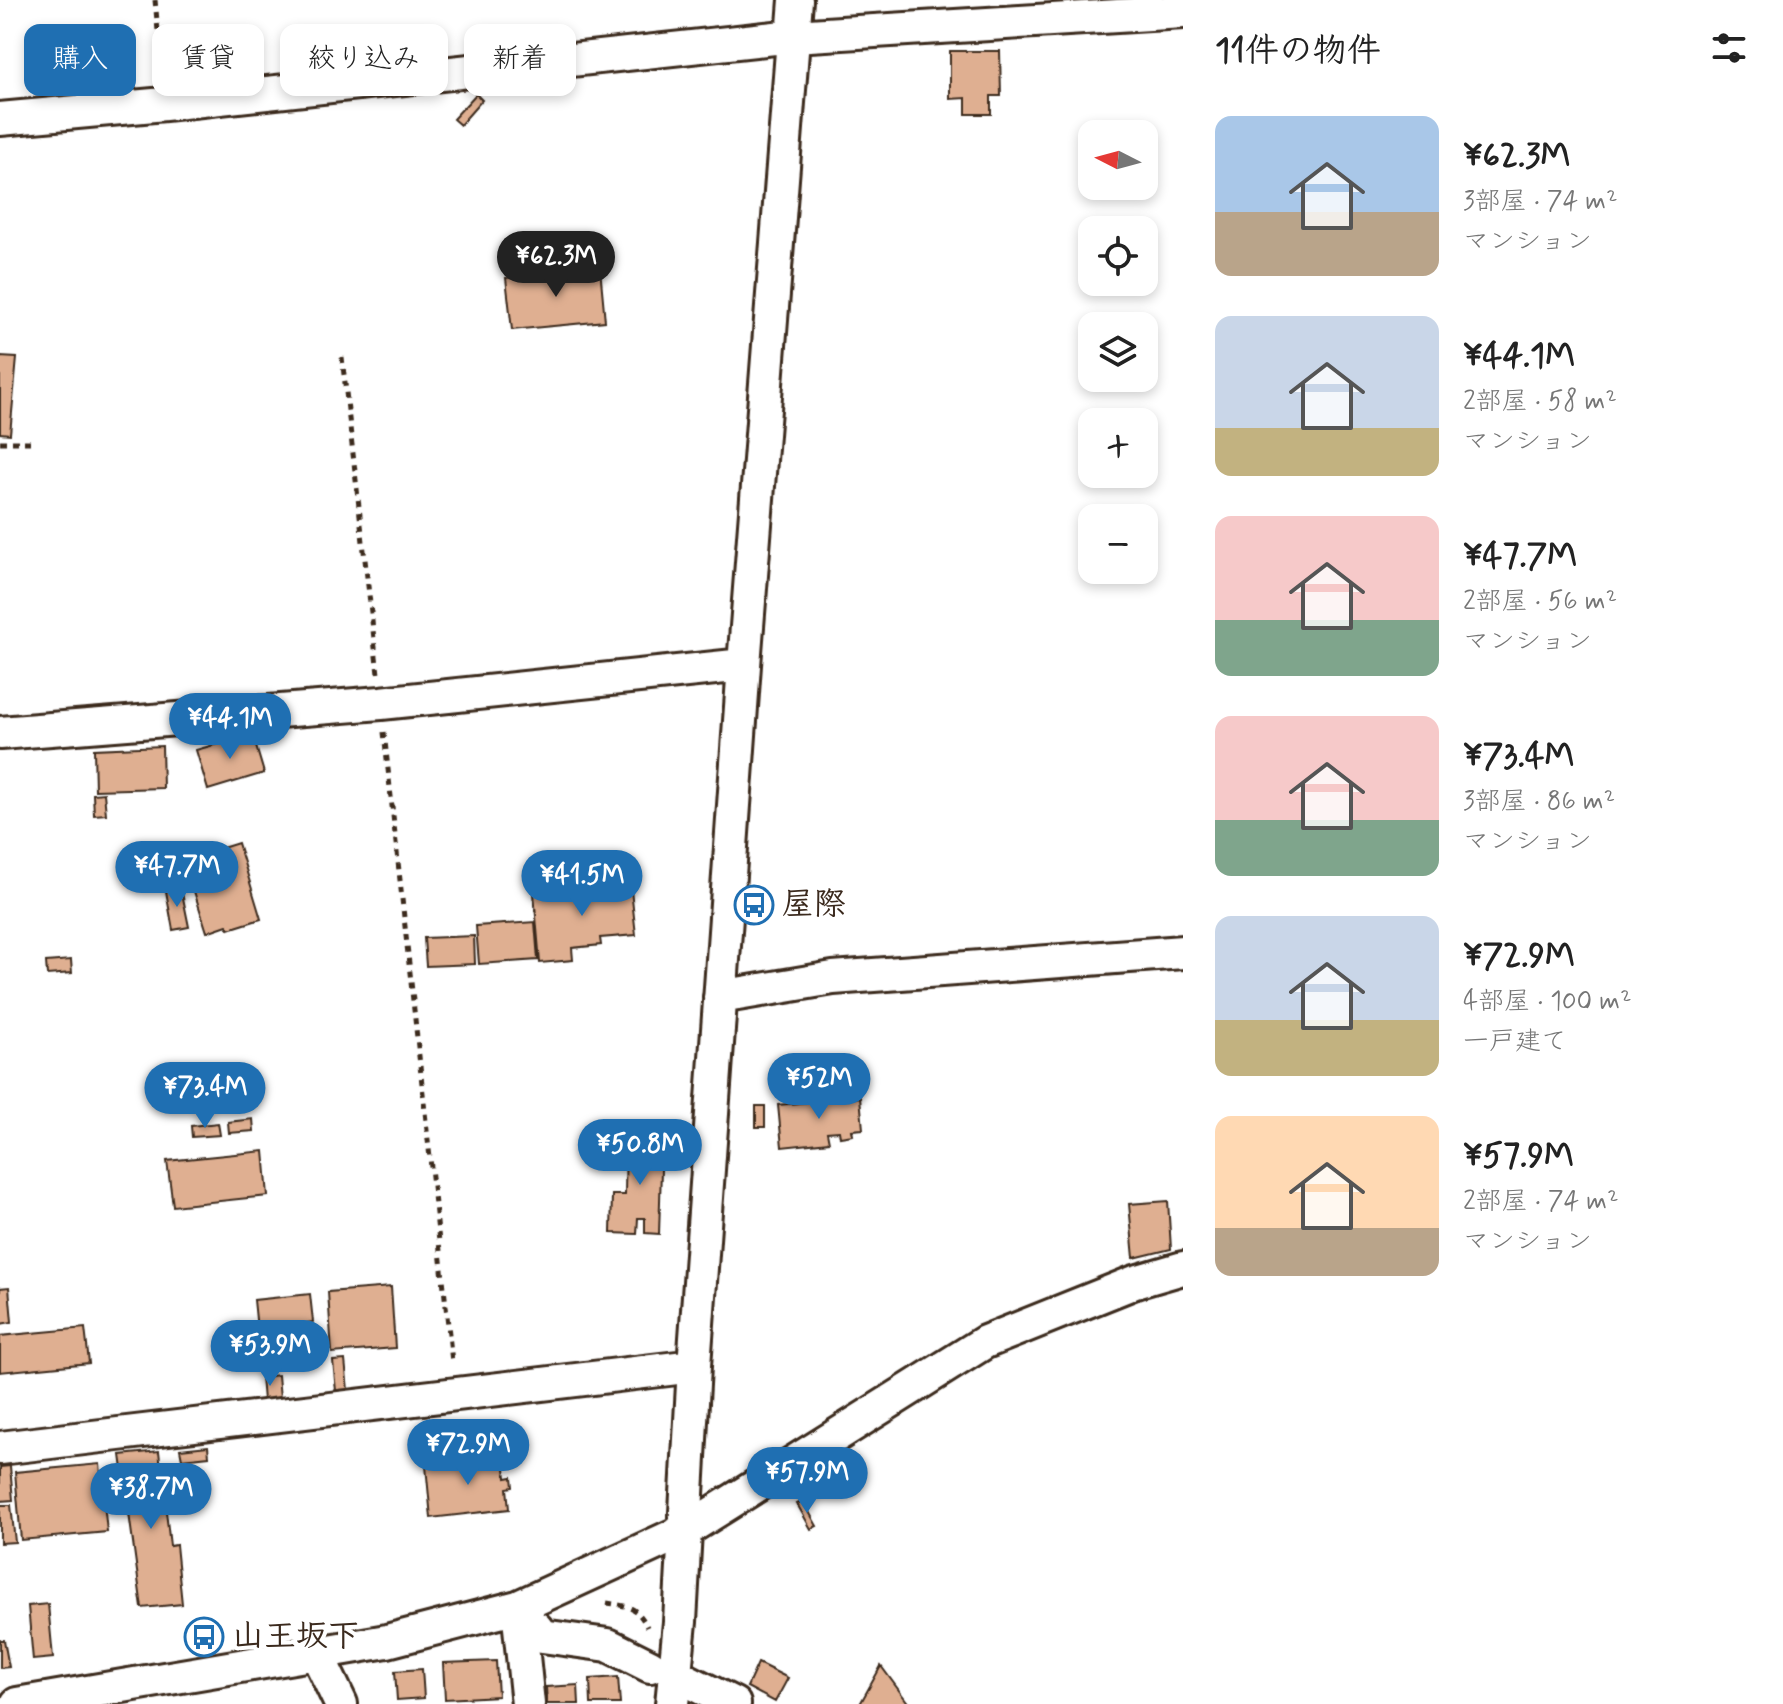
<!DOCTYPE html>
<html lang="ja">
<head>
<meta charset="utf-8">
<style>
  :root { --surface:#fff; --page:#f6f6f6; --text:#222; --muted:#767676; --accent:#1f6fb2 }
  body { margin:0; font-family:Mynerve,"Klee One",sans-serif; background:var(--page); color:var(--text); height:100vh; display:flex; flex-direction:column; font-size:30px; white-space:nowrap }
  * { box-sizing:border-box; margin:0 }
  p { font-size:26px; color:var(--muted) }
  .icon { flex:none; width:44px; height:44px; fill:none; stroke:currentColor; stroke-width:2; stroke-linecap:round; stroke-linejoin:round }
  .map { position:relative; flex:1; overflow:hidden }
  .panel { display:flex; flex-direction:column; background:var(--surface); width:600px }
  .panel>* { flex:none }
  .top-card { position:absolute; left:24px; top:24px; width:760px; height:72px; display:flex; gap:16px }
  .needle { width:52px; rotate:276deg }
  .controls { position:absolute; left:1078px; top:120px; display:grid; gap:16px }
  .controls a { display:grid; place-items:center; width:80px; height:80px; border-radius:16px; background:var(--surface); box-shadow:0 4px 12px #0003; font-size:40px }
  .price { position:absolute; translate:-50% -68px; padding:0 18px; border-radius:28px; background:var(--accent); color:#fff; font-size:26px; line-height:52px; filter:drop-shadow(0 2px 4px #0008) }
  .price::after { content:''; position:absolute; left:50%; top:48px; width:24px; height:18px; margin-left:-12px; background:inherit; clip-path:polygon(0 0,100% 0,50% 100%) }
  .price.on { background:#222; color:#fff }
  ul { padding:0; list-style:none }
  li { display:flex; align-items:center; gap:24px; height:200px; padding:0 32px }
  li span { display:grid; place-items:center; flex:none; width:224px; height:160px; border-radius:16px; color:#555 }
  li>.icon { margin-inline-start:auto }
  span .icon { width:96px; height:96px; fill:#fffc; stroke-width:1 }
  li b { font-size:34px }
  h2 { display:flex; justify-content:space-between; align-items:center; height:96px; padding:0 32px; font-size:34px }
  .pill { padding:0 28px; border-radius:16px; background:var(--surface); box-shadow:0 4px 12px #0003; font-size:28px; line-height:72px }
  .pill.on { background:var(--accent); color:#fff }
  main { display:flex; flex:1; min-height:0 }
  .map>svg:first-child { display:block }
  .building { fill:#dfaf91; stroke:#3b2a1e; stroke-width:2 }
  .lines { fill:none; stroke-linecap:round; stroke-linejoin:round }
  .minor-casing { stroke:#3b2a1e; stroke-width:38 }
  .path { stroke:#3b2a1e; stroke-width:5; stroke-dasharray:6 6; stroke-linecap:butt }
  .minor { stroke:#fff; stroke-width:32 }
  .labels { text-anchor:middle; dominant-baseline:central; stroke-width:8; stroke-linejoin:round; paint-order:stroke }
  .poi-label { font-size:32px; font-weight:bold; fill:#3b2a1e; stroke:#fff; text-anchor:start }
</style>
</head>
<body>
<main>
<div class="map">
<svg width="1183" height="1704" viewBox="0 0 1183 1704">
  <rect width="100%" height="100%" fill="#fff"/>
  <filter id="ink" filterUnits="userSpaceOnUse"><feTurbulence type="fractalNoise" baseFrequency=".0125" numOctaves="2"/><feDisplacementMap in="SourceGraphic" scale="16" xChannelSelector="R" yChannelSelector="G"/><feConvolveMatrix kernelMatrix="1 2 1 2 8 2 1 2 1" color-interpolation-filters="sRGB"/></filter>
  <g filter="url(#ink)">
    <!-- building -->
    <path class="building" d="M950 51H1000L1001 96H991V114H966V98L950 99Z
      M476 94 482 100 460 125 453 119Z
      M600 268 605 321 512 330 506 278Z
      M0 357 17 358 10 434 0 433Z
      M252 733 264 773 208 790 196 750 221 743 220 738 231 734 232 738Z
      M162 746 163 788 95 790 94 749Z
      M104 793 106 814 94 815 93 794Z
      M238 843 261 919 229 929 227 925 207 932 184 860Z
      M630 881 636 935 600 938 601 945 572 948 573 960 540 963 534 893Z
      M181 888 189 927 173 930 166 891Z
      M535 922 538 960 479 964 476 926Z
      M474 936 475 964 426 966 424 938Z
      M71 960 72 973 47 975 46 962Z
      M860 1097 863 1129 852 1130 853 1135 840 1137 839 1131 827 1132 829 1142 782 1147 778 1105Z
      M756 1106H765V1127H756Z
      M253 1119 254 1131 229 1133 228 1122Z
      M218 1123 220 1135 192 1137 191 1126Z
      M626 1136 662 1137 659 1234 645 1233V1218H638L637 1234 611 1233 612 1195H625Z
      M264 1151 268 1196 173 1206 167 1161Z
      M1168 1201 1171 1249 1134 1258 1129 1204Z
      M9 1287 12 1322 0 1324V1288Z
      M391 1287 395 1348 332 1353 328 1292Z
      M310 1294 313 1322 266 1330 268 1349H259L254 1300Z
      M85 1328 89 1363 0 1372V1336Z
      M266 1351 268 1375H261L259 1352Z
      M345 1360 348 1390 336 1391 333 1361Z
      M278 1375 280 1399 263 1401 261 1377Z
      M208 1446 209 1456 182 1459 180 1449Z
      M159 1451 170 1546 176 1545 182 1604 142 1608 121 1455Z
      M504 1457 506 1478 512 1477 513 1487 507 1488 509 1509 431 1518 426 1466Z
      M100 1464 107 1532 21 1540 15 1472Z
      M10 1466 13 1500 0 1501V1467Z
      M803 1501 817 1526 811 1529 797 1504Z
      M0 1505H11L15 1542 0 1543Z
      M48 1604 53 1658 33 1660 28 1606Z
      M0 1640H4L9 1667 0 1668Z
      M496 1661 498 1696 445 1699 443 1663Z
      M758 1663 788 1678 775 1702 747 1687Z
      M881 1666 909 1704H860Z
      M422 1669 424 1698 397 1700 395 1671Z
      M618 1677 620 1704H591L590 1679Z
      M578 1685 579 1704H547L546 1687Z"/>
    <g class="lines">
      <!-- minor casing -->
      <g class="minor-casing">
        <path id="minor" d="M0 119 165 104 793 36 1183 12
          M0 733 381 703 744 665
          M720 997 833 978 1183 952
          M0 1448 694 1366
          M518 1608 528 1704
          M536 1628 542 1636 608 1645 650 1666
          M316 1652 341 1704
          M676 1675 734 1704
          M17 1704 387 1641 518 1607 686 1530 985 1342 1135 1282 1183 1268
          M672 1704 680 1622 694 1366 744 665 796 0"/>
      </g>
      <!-- path -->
      <path class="path" d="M155 0 162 72
        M342 357 378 674
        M0 442H33
        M384 732 452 1362
        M607 1603C628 1606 638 1607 647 1627"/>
      <!-- minor -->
      <use href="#minor" class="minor"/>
    </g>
  </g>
  <!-- icons -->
  <defs>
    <g id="bus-ring" transform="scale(2)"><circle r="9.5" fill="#fff" stroke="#1f6fb2" stroke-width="1.5"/><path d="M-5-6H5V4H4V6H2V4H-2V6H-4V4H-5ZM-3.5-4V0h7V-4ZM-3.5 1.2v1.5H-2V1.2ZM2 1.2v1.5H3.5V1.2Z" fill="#1f6fb2"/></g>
  </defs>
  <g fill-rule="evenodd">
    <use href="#bus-ring" x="754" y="905"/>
    <use href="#bus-ring" x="204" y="1637"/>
  </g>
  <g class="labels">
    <!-- poi labels -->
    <g class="poi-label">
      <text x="782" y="905">屋際</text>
      <text x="232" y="1637">山王坂下</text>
    </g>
  </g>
</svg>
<div class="controls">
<a><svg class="needle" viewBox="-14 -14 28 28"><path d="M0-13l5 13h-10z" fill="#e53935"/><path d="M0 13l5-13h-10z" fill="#767676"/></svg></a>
<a><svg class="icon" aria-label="locate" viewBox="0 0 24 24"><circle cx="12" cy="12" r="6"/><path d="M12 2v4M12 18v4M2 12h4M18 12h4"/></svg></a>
<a><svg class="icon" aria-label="layers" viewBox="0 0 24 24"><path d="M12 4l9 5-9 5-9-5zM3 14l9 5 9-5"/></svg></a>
<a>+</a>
<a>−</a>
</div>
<b class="price on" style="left:556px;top:299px">¥62.3M</b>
<b class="price" style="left:230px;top:761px">¥44.1M</b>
<b class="price" style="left:177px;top:909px">¥47.7M</b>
<b class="price" style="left:582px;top:918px">¥41.5M</b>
<b class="price" style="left:819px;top:1121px">¥52M</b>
<b class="price" style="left:205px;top:1130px">¥73.4M</b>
<b class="price" style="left:640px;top:1187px">¥50.8M</b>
<b class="price" style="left:270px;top:1388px">¥53.9M</b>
<b class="price" style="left:468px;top:1487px">¥72.9M</b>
<b class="price" style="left:807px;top:1515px">¥57.9M</b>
<b class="price" style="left:151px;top:1531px">¥38.7M</b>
<div class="top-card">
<a class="pill on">購入</a>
<a class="pill">賃貸</a>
<a class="pill">絞り込み</a>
<a class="pill">新着</a>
</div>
</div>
<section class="panel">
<h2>11件の物件<svg class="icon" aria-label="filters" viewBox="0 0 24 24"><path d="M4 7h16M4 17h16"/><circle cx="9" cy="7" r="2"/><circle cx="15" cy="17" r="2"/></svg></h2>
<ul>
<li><span style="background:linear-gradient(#a9c7e8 60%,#b9a48a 0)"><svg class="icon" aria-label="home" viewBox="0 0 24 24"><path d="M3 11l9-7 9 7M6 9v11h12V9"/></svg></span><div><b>¥62.3M</b><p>3部屋 · 74 m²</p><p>マンション</p></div></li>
<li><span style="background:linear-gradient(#c9d6e8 70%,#c2b280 0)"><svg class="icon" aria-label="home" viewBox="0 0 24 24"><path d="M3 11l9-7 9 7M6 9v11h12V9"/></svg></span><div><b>¥44.1M</b><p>2部屋 · 58 m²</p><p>マンション</p></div></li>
<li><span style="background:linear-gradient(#f6c9c9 65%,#7fa58c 0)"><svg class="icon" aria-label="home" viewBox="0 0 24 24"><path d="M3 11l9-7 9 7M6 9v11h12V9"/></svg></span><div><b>¥47.7M</b><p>2部屋 · 56 m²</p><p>マンション</p></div></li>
<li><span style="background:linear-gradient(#f6c9c9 65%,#7fa58c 0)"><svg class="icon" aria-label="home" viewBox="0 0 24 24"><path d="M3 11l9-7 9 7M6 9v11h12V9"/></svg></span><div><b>¥73.4M</b><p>3部屋 · 86 m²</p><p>マンション</p></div></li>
<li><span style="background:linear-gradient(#c9d6e8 65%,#c2b280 0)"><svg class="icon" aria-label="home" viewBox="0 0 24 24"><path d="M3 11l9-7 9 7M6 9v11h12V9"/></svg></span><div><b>¥72.9M</b><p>4部屋 · 100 m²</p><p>一戸建て</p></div></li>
<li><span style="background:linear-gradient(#ffd9b3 70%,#b9a48a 0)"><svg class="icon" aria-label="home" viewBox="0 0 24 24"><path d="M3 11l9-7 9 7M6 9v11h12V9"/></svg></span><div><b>¥57.9M</b><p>2部屋 · 74 m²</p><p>マンション</p></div></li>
</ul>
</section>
</main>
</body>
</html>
